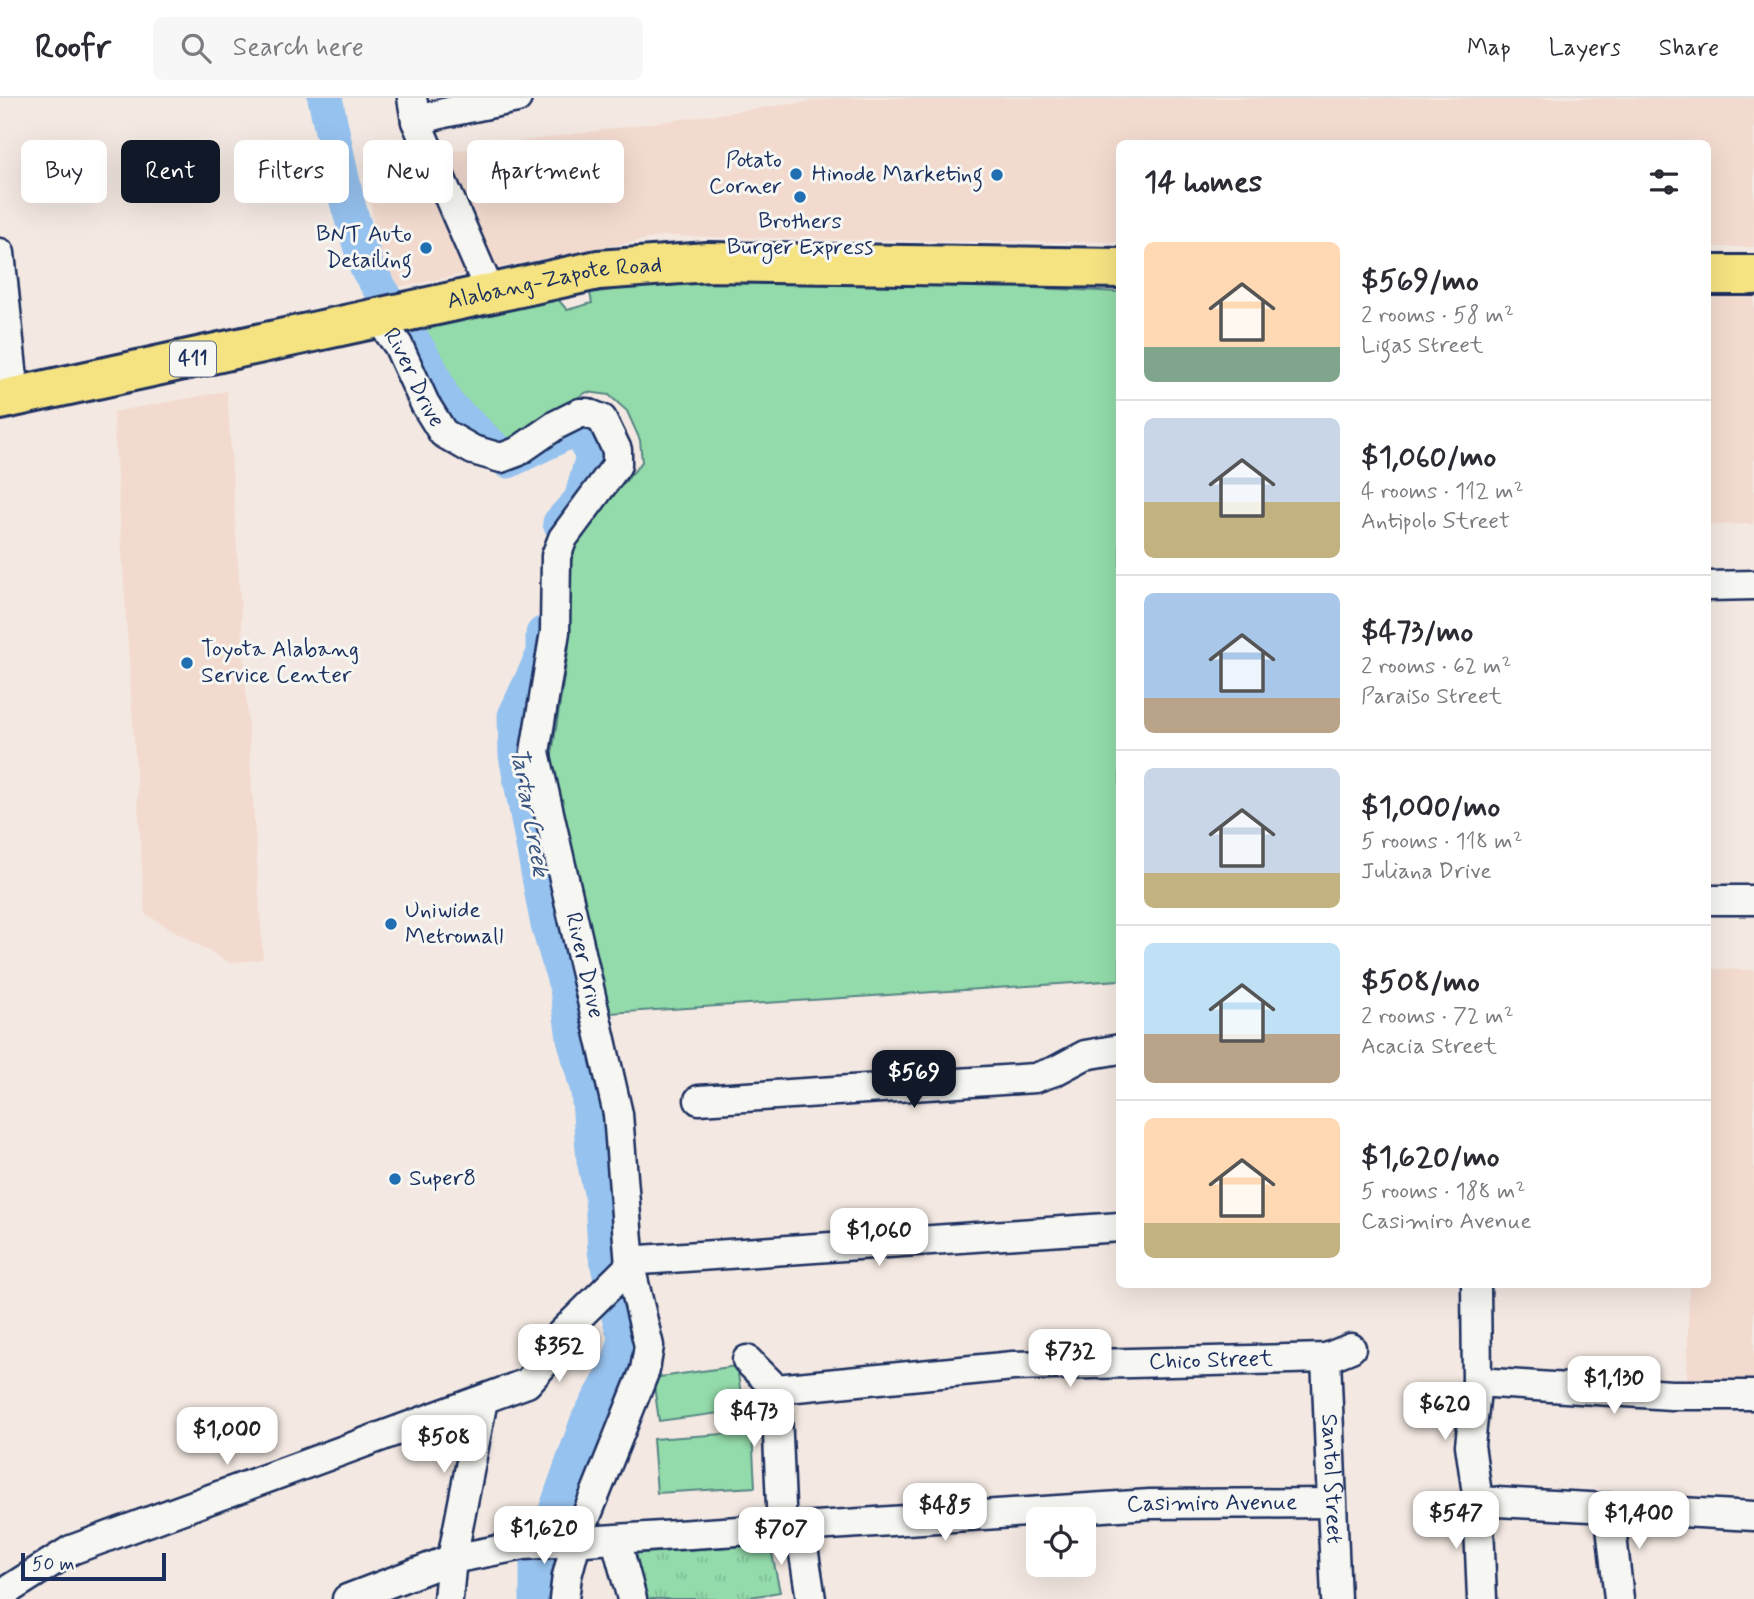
<!DOCTYPE html>
<html lang="en">
<head>
<meta charset="utf-8">
<style>
  :root { --surface:#fff; --page:#f7f7f7; --text:#2b2b33; --muted:#7c7c81; --line:#e1e1e2; --accent:#111827 }
  body { margin:0; font-family:Mynerve,sans-serif; background:var(--page); color:var(--text); height:100vh; display:flex; flex-direction:column; font-size:26px; white-space:nowrap }
  * { box-sizing:border-box; margin:0 }
  p { font-size:23px; color:var(--muted) }
  .icon { flex:none; width:38px; height:38px; fill:none; stroke:currentColor; stroke-width:2; stroke-linecap:round; stroke-linejoin:round }
  .map { position:relative; flex:1; overflow:hidden }
  .drawer { position:absolute; left:1116px; top:42px; width:595px; height:1148px; display:flex; flex-direction:column; background:var(--surface); border-radius:10px; box-shadow:0 7px 28px #0002 }
  .drawer>* { flex:none }
  .guide { position:absolute; left:21px; top:42px; width:665px; height:63px; display:flex; gap:14px }
  .tools { position:absolute; left:1026px; top:1409px; display:grid; gap:14px }
  .tools a { display:grid; place-items:center; width:70px; height:70px; border-radius:10px; background:var(--surface); box-shadow:0 7px 28px #0002; font-size:35px }
  .scale { position:absolute; left:21px; bottom:18px; width:145px; box-sizing:border-box; padding-left:7px; border:4px solid #1b2f5e; border-top:0; font-size:19px; line-height:24px; white-space:nowrap; color:#1b2f5e; -webkit-text-stroke:5px #f6f6f2; paint-order:stroke }
  .price { position:absolute; translate:-50% -60px; padding:0 16px; border-radius:14px; background:#fff; color:#222; font-size:23px; line-height:46px; filter:drop-shadow(0 2px 4px #0008) }
  .price::after { content:''; position:absolute; left:50%; top:42px; width:21px; height:16px; margin-left:-10px; background:inherit; clip-path:polygon(0 0,100% 0,50% 100%) }
  .price.current { background:var(--accent); color:#fff }
  ul { padding:0; list-style:none }
  li { display:flex; align-items:center; gap:21px; height:175px; padding:0 28px }
  li+li { border-top:2px solid var(--line) }
  li span { display:grid; place-items:center; flex:none; width:196px; height:140px; border-radius:10px; color:#555 }
  li>.icon { margin-inline-start:auto }
  span .icon { width:84px; height:84px; fill:#fffc; stroke-width:1 }
  li b { font-size:30px }
  h2 { display:flex; justify-content:space-between; align-items:center; height:84px; padding:0 28px; font-size:30px }
  .pill { padding:0 24px; border-radius:10px; background:var(--surface); box-shadow:0 7px 28px #0002; font-size:24px; line-height:63px }
  .pill.current { background:var(--accent); color:#fff }
  header { display:flex; align-items:center; gap:42px; box-sizing:border-box; height:98px; padding:0 35px; background:var(--surface); border-bottom:2px solid var(--line) }
  header strong { font-size:33px }
  nav { display:flex; gap:38px; margin-inline-start:auto; font-size:24px }
  .search { width:490px; height:63px; background:var(--page); display:flex; align-items:center; gap:18px; box-sizing:border-box; padding:0 24px; border-radius:10px; color:var(--muted); font-size:26px }
  .map>svg:first-child { display:block }
  .built { fill:#f2dacf }
  .grass { fill:#93dbaa; stroke:#578584; stroke-width:2 }
  .park { fill:url(#park-tufts); stroke:#578584; stroke-width:2 }
  .lines { fill:none; stroke-linecap:round; stroke-linejoin:round }
  .river { stroke:#96c2ef; stroke-width:35 }
  .minor-casing { stroke:#1b2f5e; stroke-width:33 }
  .highway-casing { stroke:#1b2f5e; stroke-width:44 }
  .minor { stroke:#f6f6f2; stroke-width:28 }
  .highway { stroke:#f5e382; stroke-width:38 }
  .poi-dot { fill:#1f6fb2; stroke:#f6f6f2; stroke-width:2.5 }
  .labels { text-anchor:middle; dominant-baseline:central; stroke-width:6; stroke-linejoin:round; paint-order:stroke }
  .shield { fill:#f6f6f2; stroke:#5d6b8a; stroke-width:2 }
  .shield-label { font-size:21px; font-weight:bold; fill:#1b2f5e }
  .poi-label { font-size:23px; fill:#1b2f5e; stroke:#f6f6f2; text-anchor:end }
  .street-label { font-size:23px; fill:#1b2f5e; stroke:#f6f6f2 }
  .water-label { font-size:24px; font-style:italic; fill:#3a5482; stroke:#f6f6f2 }
</style>
</head>
<body>
<header>
<strong>Roofr</strong>
<div class="search"><svg class="icon" aria-label="search" viewBox="0 0 24 24"><circle cx="10" cy="10" r="6"/><path d="M15 15l6 6"/></svg>Search here</div>
<nav><a>Map</a><a>Layers</a><a>Share</a></nav>
</header>
<div class="map">
<svg width="1754" height="1501" viewBox="0 0 1754 1501">
  <defs>
    <pattern id="park-tufts" width="24" height="20" patternUnits="userSpaceOnUse" patternTransform="scale(1.75)"><rect width="24" height="20" fill="#93dbaa"/><path d="M3 7l-1-3M5 7V3M7 7l1-3M15 17l-1-3M17 17v-4M19 17l1-3" fill="none" stroke="#7ebc95"/></pattern>
  </defs>
  <rect width="100%" height="100%" fill="#f4e9e2"/>
  <filter id="ink" filterUnits="userSpaceOnUse"><feTurbulence type="fractalNoise" baseFrequency=".0143" numOctaves="2"/><feDisplacementMap in="SourceGraphic" scale="14" xChannelSelector="R" yChannelSelector="G"/><feConvolveMatrix kernelMatrix="1 2 1 2 8 2 1 2 1" color-interpolation-filters="sRGB"/></filter>
  <g filter="url(#ink)">
    <!-- built -->
    <path class="built" d="M834 0H1754V149H1708V46H1120V144L933 143 664 138 393 190 376 139 364 65Z
      M1708 194H1754V426L1708 427Z
      M227 293 263 861 230 865 145 816 113 314Z
      M1708 871 1754 872V1283L1687 1282 1689 1187 1708 1186Z"/>
    <!-- grass -->
    <path class="grass" d="M674 183H886L1120 194V882L610 915 551 662 569 548 572 446 642 364 640 342 627 313 609 297 587 294 508 341 464 323 454 309 419 230 557 200 567 212 592 205 590 195Z
      M737 1268 743 1312 659 1323 653 1280Z
      M752 1334 755 1389 657 1395 653 1341Z"/>
    <!-- park -->
    <path class="park" d="M770 1446 780 1494 739 1501H638L629 1456Z"/>
    <g class="lines">
      <!-- river -->
      <path class="river" d="M325 0 347 104 367 170 428 267 446 306 508 363 570 333 583 339 593 358 581 402 560 425
        M537 1501V1466L588 1322 618 1269 626 1241 618 1215 605 1153 602 1099 594 1062 588 993 574 940 567 891 548 827 516 657 515 618 543 558V536"/>
      <!-- minor casing -->
      <g class="minor-casing">
        <g id="minor">
          <path d="M412 0 416 23 490 194"/>
          <path d="M416 23 444 15 517 0"/>
          <path d="M0 155 15 300"/>
          <path id="s1" d="M378 220 398 247 425 306 443 335 473 352 501 360 517 354 556 327 580 315H587L602 321 617 352V367L563 440 556 458 555 534 535 654 618 1016 630 1168 649 1248 645 1272 576 1444 567 1478 564 1501"/>
          <path d="M1708 488 1754 487"/>
          <path d="M1708 802H1754"/>
          <path d="M699 1002 1035 980 1055 973 1085 957 1120 951"/>
          <path d="M1476 1186 1477 1284 1470 1347 1478 1403 1482 1501"/>
          <path id="s2" d="M1326 1260 1336 1501"/>
          <path d="M747 1262 776 1291 782 1431"/>
          <path d="M1477 1284 1671 1297H1754"/>
          <path id="s3" d="M776 1291 1013 1268 1326 1260 1351 1250"/>
          <path d="M1478 1403 1754 1418"/>
          <path d="M1609 1410 1619 1501"/>
          <path d="M800 1430 811 1501"/>
          <path d="M616 1442 632 1501"/>
          <path d="M0 1497 71 1452 527 1285 543 1267 554 1243 630 1168 641 1162 1120 1129"/>
          <path id="s4" d="M347 1501 452 1461 524 1447 1150 1406 1331 1405"/>
          <path d="M448 1501 452 1461 483 1302"/>
        </g>
      </g>
      <!-- highway casing -->
      <g class="highway-casing">
        <g id="highway">
          <path d="M1708 177H1754"/>
          <path id="s5" d="M0 302 598 172 708 164 1120 170"/>
        </g>
      </g>
      <!-- minor -->
      <use href="#minor" class="minor"/>
      <!-- highway -->
      <use href="#highway" class="highway"/>
    </g>
  </g>
  <!-- markers -->
  <g class="poi-dot">
    <circle cx="796" cy="76" r="7"/>
    <circle cx="997" cy="77" r="7"/>
    <circle cx="800" cy="99" r="7"/>
    <circle cx="426" cy="150" r="7"/>
    <circle cx="187" cy="565" r="7"/>
    <circle cx="391" cy="826" r="7"/>
    <circle cx="395" cy="1081" r="7"/>
  </g>
  <g class="labels">
    <!-- shield labels -->
    <rect class="shield" x="170" y="243.5" width="46" height="35" rx="5"/>
    <g class="shield-label">
      <text x="193" y="261">411</text>
    </g>
    <!-- poi labels -->
    <g class="poi-label">
      <text x="782" y="63">Potato<tspan x="782" dy="26">Corner</tspan></text>
      <text x="983" y="77">Hinode Marketing</text>
      <text x="800" y="124" text-anchor="middle">Brothers<tspan x="800" dy="26">Burger Express</tspan></text>
      <text x="412" y="137">BNT Auto<tspan x="412" dy="26">Detailing</tspan></text>
      <text x="201" y="552" text-anchor="start">Toyota Alabang<tspan x="201" dy="26">Service Center</tspan></text>
      <text x="405" y="813" text-anchor="start">Uniwide<tspan x="405" dy="26">Metromall</tspan></text>
      <text x="409" y="1081" text-anchor="start">Super8</text>
    </g>
    <!-- street labels -->
    <g class="street-label">
      <text stroke="none"><textPath href="#s5" startOffset="567">Alabang-Zapote Road</textPath></text>
      <text stroke="none"><textPath href="#s1" startOffset="70">River Drive</textPath></text>
      <text stroke="none"><textPath href="#s1" startOffset="887">River Drive</textPath></text>
      <text stroke="none"><textPath href="#s3" startOffset="436">Chico Street</textPath></text>
      <text stroke="none"><textPath href="#s2" startOffset="121">Santol Street</textPath></text>
      <text stroke="none"><textPath href="#s4" startOffset="875">Casimiro Avenue</textPath></text>
    </g>
    <!-- water labels -->
    <g class="water-label">
      <text transform="translate(529 714) rotate(80)">Tartar Creek</text>
    </g>
  </g>
</svg>
<div class="tools">
<a><svg class="icon" aria-label="locate" viewBox="0 0 24 24"><circle cx="12" cy="12" r="6"/><path d="M12 2v4M12 18v4M2 12h4M18 12h4"/></svg></a>
</div>
<div class="scale">50 m</div>
<b class="price current" style="left:914px;top:1012px">$569</b>
<b class="price" style="left:879px;top:1170px">$1,060</b>
<b class="price" style="left:559px;top:1286px">$352</b>
<b class="price" style="left:1070px;top:1291px">$732</b>
<b class="price" style="left:1614px;top:1318px">$1,130</b>
<b class="price" style="left:1445px;top:1344px">$620</b>
<b class="price" style="left:754px;top:1351px">$473</b>
<b class="price" style="left:227px;top:1369px">$1,000</b>
<b class="price" style="left:444px;top:1377px">$508</b>
<b class="price" style="left:945px;top:1445px">$485</b>
<b class="price" style="left:1456px;top:1453px">$547</b>
<b class="price" style="left:1639px;top:1453px">$1,400</b>
<b class="price" style="left:544px;top:1468px">$1,620</b>
<b class="price" style="left:781px;top:1469px">$707</b>
<div class="guide">
<a class="pill">Buy</a>
<a class="pill current">Rent</a>
<a class="pill">Filters</a>
<a class="pill">New</a>
<a class="pill">Apartment</a>
</div>
<section class="drawer">
<h2>14 homes<svg class="icon" aria-label="filters" viewBox="0 0 24 24"><path d="M4 7h16M4 17h16"/><circle cx="9" cy="7" r="2"/><circle cx="15" cy="17" r="2"/></svg></h2>
<ul>
<li><span style="background:linear-gradient(#ffd9b3 75%,#7fa58c 0)"><svg class="icon" aria-label="home" viewBox="0 0 24 24"><path d="M3 11l9-7 9 7M6 9v11h12V9"/></svg></span><div><b>$569/mo</b><p>2 rooms · 58 m²</p><p>Ligas Street</p></div></li>
<li><span style="background:linear-gradient(#c9d6e8 60%,#c2b280 0)"><svg class="icon" aria-label="home" viewBox="0 0 24 24"><path d="M3 11l9-7 9 7M6 9v11h12V9"/></svg></span><div><b>$1,060/mo</b><p>4 rooms · 112 m²</p><p>Antipolo Street</p></div></li>
<li><span style="background:linear-gradient(#a9c7e8 75%,#b9a48a 0)"><svg class="icon" aria-label="home" viewBox="0 0 24 24"><path d="M3 11l9-7 9 7M6 9v11h12V9"/></svg></span><div><b>$473/mo</b><p>2 rooms · 62 m²</p><p>Paraiso Street</p></div></li>
<li><span style="background:linear-gradient(#c9d6e8 75%,#c2b280 0)"><svg class="icon" aria-label="home" viewBox="0 0 24 24"><path d="M3 11l9-7 9 7M6 9v11h12V9"/></svg></span><div><b>$1,000/mo</b><p>5 rooms · 118 m²</p><p>Juliana Drive</p></div></li>
<li><span style="background:linear-gradient(#bfe0f5 65%,#b9a48a 0)"><svg class="icon" aria-label="home" viewBox="0 0 24 24"><path d="M3 11l9-7 9 7M6 9v11h12V9"/></svg></span><div><b>$508/mo</b><p>2 rooms · 72 m²</p><p>Acacia Street</p></div></li>
<li><span style="background:linear-gradient(#ffd9b3 75%,#c2b280 0)"><svg class="icon" aria-label="home" viewBox="0 0 24 24"><path d="M3 11l9-7 9 7M6 9v11h12V9"/></svg></span><div><b>$1,620/mo</b><p>5 rooms · 188 m²</p><p>Casimiro Avenue</p></div></li>
</ul>
</section>
</div>
</body>
</html>
